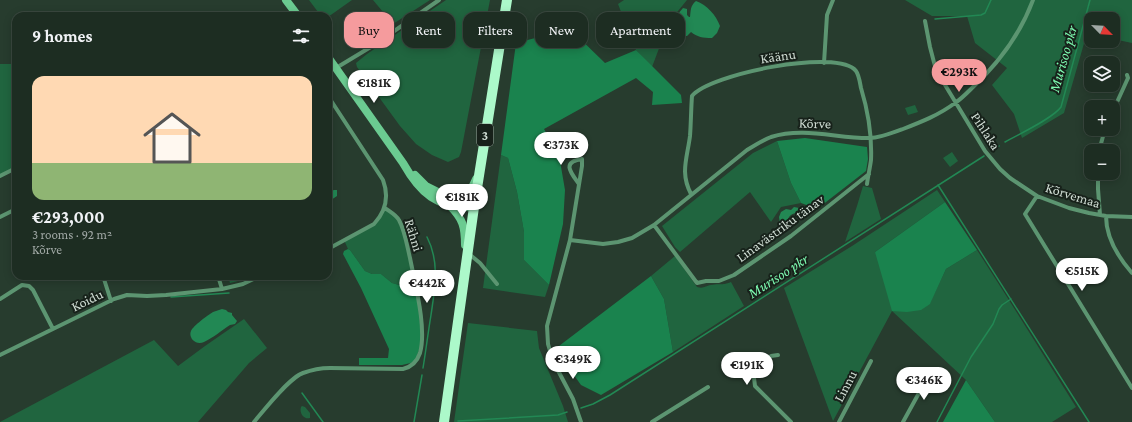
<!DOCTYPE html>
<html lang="en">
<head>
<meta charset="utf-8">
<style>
  :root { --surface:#1d2d22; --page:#2a392f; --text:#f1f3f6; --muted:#a0a8a5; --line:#3b4940; --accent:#f59b9d }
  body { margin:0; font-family:"Crimson Pro",serif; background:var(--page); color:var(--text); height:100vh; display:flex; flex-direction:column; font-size:15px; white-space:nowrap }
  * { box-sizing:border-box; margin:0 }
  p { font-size:13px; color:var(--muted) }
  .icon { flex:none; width:22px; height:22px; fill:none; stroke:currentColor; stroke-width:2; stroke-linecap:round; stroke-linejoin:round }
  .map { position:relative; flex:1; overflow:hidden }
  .drawer { position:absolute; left:12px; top:12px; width:320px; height:268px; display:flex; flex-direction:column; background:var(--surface); border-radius:12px; box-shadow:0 2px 10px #0003,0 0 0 1px var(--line) }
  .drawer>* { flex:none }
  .top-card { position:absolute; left:344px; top:12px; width:380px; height:36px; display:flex; gap:8px }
  .needle { width:26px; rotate:114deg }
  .buttons { position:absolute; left:1084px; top:12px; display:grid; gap:8px }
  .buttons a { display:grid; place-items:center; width:36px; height:36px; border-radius:8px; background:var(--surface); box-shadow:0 2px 10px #0003,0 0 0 1px var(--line); font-size:20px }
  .price { position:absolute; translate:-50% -34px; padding:0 9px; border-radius:14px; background:#fff; color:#222; font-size:13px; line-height:26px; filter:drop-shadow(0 1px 2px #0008) }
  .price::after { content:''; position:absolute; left:50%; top:24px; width:12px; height:9px; margin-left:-6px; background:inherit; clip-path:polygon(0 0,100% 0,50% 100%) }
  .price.on { background:var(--accent); color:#111 }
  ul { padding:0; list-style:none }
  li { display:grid; align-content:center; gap:8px; height:212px; padding:0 20px }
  li span { display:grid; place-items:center; height:124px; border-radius:12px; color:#555 }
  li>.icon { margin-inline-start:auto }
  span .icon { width:72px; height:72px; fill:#fffc; stroke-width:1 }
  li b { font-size:17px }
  h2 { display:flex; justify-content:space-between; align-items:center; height:48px; padding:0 20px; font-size:17px }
  .pill { padding:0 14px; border-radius:12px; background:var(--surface); box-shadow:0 2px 10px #0003,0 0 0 1px var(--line); font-size:14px; line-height:36px }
  .pill.on { background:var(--accent); color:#111 }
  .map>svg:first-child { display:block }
  .green { fill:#20653f }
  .forest { fill:#1a834e }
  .water { fill:#228854 }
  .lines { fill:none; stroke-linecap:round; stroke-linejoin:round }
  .stream { stroke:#228854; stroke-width:1.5 }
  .minor { stroke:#5c9571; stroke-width:4 }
  .secondary { stroke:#6bcb91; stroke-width:8 }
  .trunk { stroke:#acf9ca; stroke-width:10 }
  .labels { text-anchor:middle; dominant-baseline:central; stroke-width:4; stroke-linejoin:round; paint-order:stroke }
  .shield { fill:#17211a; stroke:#98a59c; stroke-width:1 }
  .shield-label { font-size:13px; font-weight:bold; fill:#d0ddd4 }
  .street-label { font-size:14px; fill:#d0ddd4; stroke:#17211a }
  .water-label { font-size:15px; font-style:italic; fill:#7efbb1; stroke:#17211a }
</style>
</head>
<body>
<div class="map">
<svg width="1132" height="422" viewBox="0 0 1132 422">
  <rect width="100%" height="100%" fill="#273c2e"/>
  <!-- green -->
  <path class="green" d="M309 0H352L328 17 321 16Z
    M373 0H430L393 24Z
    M446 0H490L461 152 459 157 448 162 432 155 416 144 400 126 357 67 356 63 367 54Z
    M624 0H687L669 22 652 67 636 50 618 4Z
    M905 0H1132V43L1113 39V19H1091V34L1087 33 1064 113 1022 138 1014 114 992 85 1007 68 975 43 967 16H932Z
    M0 64H16V168L0 176Z
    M915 105 918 112 908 115 905 108Z
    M777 141 791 183 801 203 781 207 771 222 750 192 680 252 675 247 662 226 753 153Z
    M952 152 958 161 950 167 943 158Z
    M501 155 508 158 517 192 524 232V260L549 285 545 297 483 288Z
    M863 186 872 188 881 219 845 242 857 206Z
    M937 190 945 202 875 252 930 303 946 269 977 250 1007 297 1076 407 1052 422H995L966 380 892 311 833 421 784 288 852 246Z
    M385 208 400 221 416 286 399 285 392 283 381 274H372L365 271 350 250 348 249 344 240 374 224Z
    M675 256 697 287C704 289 705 286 711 285 720 283 721 286 731 282L744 306 673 352 664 299 651 276Z
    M228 276H240L242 280 230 283Z
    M244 319 267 348 249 363 243 370 198 422H0L154 340 178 366 205 346Z
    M468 323 537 331 539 348 563 406 568 422H454Z
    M302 406 305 407 310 413V418C304 420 299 413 301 407Z"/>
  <!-- forest -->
  <path class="forest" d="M570 29 605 63 636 50 681 95 682 103 652 105 653 92 636 78 544 129 559 155 565 190 563 224 549 285 524 260V232L517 192 508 158 501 155 516 43Z
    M805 138 867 147 868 159 866 171 817 209 801 203 791 183 777 141Z
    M945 202 977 250 946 269 930 304 921 310 907 312 892 311 875 252Z
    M348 249 350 250 365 271 372 274H381L392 283 399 285 416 286 422 341 415 362 402 365H359V358H388L389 349 361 288 343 254 344 251Z
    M651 276 664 299 673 352 601 395 581 385 555 349Z
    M966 380 995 422H943Z"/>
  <!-- water -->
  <path class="water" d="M696 1C707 5 716 15 720 26L717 33 712 38C703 38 697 37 691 32L687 36H684C673 29 674 17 683 8L687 9V15L689 17H690C691 10 690 6 696 1Z
    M334 190H337V196L328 202V192Z
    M794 207 799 208C797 214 796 212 791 215 787 218 786 226 786 232H783L781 229 779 217 781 212 786 209 791 210Z
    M222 309 226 310 228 312 232 313V315L237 321 235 324 230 325C222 330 213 338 204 342 196 346 188 338 191 331 193 326 208 315 213 312 216 311 219 310 222 309Z"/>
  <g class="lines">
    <!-- stream -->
    <path class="stream" d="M935 19 981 15 985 13 991 0
      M1005 142C1019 134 1052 119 1061 107L1090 0
      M996 148 999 146
      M938 185 1089 422
      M171 297 229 293
      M423 368C426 350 428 333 431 315 435 288 440 262 427 237
      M302 393 323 422
      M581 408 593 404 610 395 984 156
      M458 421 558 415 567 412
      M414 422 422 375
      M937 422 971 357 993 324 999 309 1002 305 1011 299"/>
    <!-- minor -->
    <path class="minor" d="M925 21 930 47 936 70 985 151 1000 169 1010 178 1037 196 1069 208 1089 213 1106 216 1132 217
      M824 63 827 15 833 0
      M336 68 374 45 439 0
      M328 96 383 180C389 196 386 211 374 224L328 249
      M1113 111 1128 78 1127 75
      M1099 151 1105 129
      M1098 173V189L1100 215
      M0 176 16 168
      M691 194C680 173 687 159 690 136 691 123 691 109 692 96 709 74 838 48 856 71 859 75 860 83 861 88 868 111 872 137 871 160 870 168 868 176 867 184
      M1037 196 1025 214 1132 388
      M1106 216C1106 237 1118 257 1132 273
      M0 217 14 210
      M654 225 697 283 706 281H719L734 275 791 236 869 174
      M570 240 582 166V159C561 162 571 173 579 184
      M469 254 480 263 497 284
      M103 276 111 301
      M218 276 222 289
      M0 299 22 285 29 286 33 290 53 329
      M0 355 114 299 127 295 147 296 166 295 222 289 243 284 260 276
      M778 355 771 356 755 368 754 378 755 386 791 422
      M254 422C264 410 289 378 303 373 311 370 321 368 330 368L403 369C411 367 417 362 420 353 427 328 415 284 410 258 407 246 405 231 399 220 395 214 390 212 385 208
      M581 422 573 399 553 361 548 344 547 326 570 240 603 244 618 242 632 238 654 225 747 150C755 145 763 140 771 137 803 127 836 138 868 138 877 139 895 132 903 129 921 122 939 115 955 103 961 99 966 94 971 89 998 64 1020 35 1033 0
      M652 422 708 387
      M839 422 871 361
      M903 422 930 373"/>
    <!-- secondary -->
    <path class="secondary" d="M286 0 298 16
      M328 57 403 163C420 193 437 209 474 207
      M415 175 426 186 442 194 466 201 474 207
      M455 198C468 195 471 191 476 179
      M450 206C463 219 465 227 465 245"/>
    <!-- trunk -->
    <path class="trunk" d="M444 422 474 207 507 0"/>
  </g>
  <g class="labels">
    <!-- shield labels -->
    <rect class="shield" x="477" y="124" width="16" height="22" rx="3"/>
    <g class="shield-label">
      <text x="485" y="135">3</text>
    </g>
    <!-- street labels -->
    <g class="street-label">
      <text transform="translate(778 56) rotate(-8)">Käänu</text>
      <text transform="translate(815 123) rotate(2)">Kõrve</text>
      <text transform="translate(986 131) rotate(57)">Pihlaka</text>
      <text transform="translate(1073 195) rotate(17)">Kõrvemaa</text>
      <text transform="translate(780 228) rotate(-36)">Linavästriku tänav</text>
      <text transform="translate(414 235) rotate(73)">Rähni</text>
      <text transform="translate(87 300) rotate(-26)">Koidu</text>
      <text transform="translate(845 386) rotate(-62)">Linnu</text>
    </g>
    <!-- water labels -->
    <g class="water-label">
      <text transform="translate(1063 59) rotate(-74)">Murisoo pkr</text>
      <text transform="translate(778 276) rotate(-33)">Murisoo pkr</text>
    </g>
  </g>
</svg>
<div class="buttons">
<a><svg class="needle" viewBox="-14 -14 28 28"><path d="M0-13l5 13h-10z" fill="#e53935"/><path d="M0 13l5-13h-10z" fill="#a0a8a5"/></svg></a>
<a><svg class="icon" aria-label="layers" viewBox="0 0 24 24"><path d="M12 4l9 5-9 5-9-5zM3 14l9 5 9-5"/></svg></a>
<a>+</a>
<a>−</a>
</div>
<b class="price on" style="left:959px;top:93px">€293K</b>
<b class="price" style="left:374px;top:104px">€181K</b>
<b class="price" style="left:561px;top:166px">€373K</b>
<b class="price" style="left:462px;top:218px">€181K</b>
<b class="price" style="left:1082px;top:292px">€515K</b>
<b class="price" style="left:427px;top:304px">€442K</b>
<b class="price" style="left:573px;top:380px">€349K</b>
<b class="price" style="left:747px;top:386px">€191K</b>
<b class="price" style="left:924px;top:401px">€346K</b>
<div class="top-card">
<a class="pill on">Buy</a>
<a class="pill">Rent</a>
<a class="pill">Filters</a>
<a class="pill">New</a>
<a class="pill">Apartment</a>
</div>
<section class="drawer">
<h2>9 homes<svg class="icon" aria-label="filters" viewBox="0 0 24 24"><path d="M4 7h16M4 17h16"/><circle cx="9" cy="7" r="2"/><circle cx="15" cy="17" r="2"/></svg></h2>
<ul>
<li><span style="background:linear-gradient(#ffd9b3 70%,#8fb573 0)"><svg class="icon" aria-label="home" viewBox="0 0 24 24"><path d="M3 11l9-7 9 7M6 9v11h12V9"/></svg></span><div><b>€293,000</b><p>3 rooms · 92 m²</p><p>Kõrve</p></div></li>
</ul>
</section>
</div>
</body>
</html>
